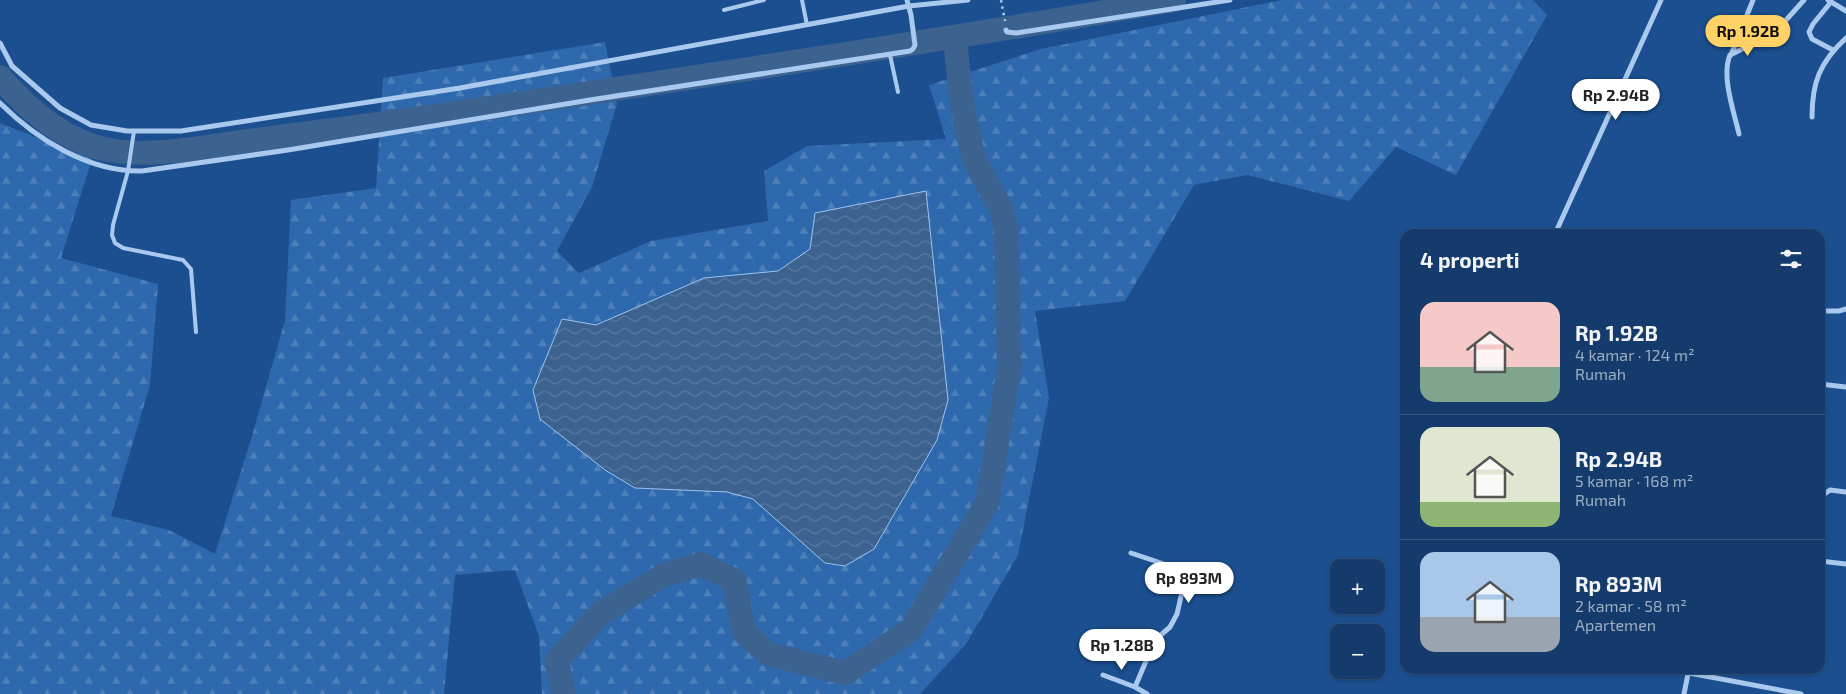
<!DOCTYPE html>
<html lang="id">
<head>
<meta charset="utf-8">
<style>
  :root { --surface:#143b6b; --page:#214673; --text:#f1f3f6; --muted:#9dadc1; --line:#33557e; --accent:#ffd166 }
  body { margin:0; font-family:"Exo 2",sans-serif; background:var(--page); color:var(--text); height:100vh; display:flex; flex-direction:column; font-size:19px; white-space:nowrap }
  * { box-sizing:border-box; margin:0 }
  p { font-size:16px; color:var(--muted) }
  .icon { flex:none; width:28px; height:28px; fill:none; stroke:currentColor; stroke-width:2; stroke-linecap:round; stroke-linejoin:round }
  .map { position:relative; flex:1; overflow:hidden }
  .details { position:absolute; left:1400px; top:229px; width:425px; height:445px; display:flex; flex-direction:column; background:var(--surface); border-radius:15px; box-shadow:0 1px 4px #0004,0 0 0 1px var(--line) }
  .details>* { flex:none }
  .controls { position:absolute; left:1330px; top:559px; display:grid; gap:10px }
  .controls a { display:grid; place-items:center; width:55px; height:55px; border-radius:10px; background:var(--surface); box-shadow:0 1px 4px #0004,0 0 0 1px var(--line); font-size:25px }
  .price { position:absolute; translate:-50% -42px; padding:0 11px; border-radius:18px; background:#fff; color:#222; font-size:16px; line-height:32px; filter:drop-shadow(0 1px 2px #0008) }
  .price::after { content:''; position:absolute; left:50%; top:30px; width:15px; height:11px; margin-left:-8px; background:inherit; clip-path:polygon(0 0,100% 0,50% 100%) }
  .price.active { background:var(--accent); color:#111 }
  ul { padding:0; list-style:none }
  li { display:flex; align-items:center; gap:15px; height:125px; padding:0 20px }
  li+li { border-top:1px solid var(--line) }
  li span { display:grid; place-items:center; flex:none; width:140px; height:100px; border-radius:15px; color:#555 }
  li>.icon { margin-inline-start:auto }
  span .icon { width:60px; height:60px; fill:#fffc; stroke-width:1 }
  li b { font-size:21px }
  h2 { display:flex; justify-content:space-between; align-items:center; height:60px; padding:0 20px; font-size:21px }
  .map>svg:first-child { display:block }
  .forest { fill:url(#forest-firs) }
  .water { fill:url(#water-waves); stroke:#9cc4f0 }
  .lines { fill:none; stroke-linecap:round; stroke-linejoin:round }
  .river { stroke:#3c6290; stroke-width:24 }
  .path { stroke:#a9c9ee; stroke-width:2.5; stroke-dasharray:2.5 4; stroke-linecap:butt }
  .service { stroke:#a9c9ee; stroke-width:4 }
  .minor { stroke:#a9c9ee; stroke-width:5 }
</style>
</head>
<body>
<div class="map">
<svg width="1846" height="694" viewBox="0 0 1846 694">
  <defs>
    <pattern id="forest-firs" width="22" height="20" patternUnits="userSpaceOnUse" patternTransform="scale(1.25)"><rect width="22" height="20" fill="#2e69ad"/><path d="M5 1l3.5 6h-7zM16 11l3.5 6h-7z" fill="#4d80b9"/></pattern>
    <pattern id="water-waves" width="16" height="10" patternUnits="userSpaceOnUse" patternTransform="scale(1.25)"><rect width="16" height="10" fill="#3c6290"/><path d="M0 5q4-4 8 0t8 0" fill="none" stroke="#597aa1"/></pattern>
  </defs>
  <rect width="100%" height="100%" fill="#1b4f8f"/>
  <!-- forest -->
  <path class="forest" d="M1282 0H1533L1547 15 1456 175 1396 147 1349 201 1247 175 1194 185 1125 301 1035 311 1049 398 1018 555 966 644 920 694H542L539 636 515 570 455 575 444 694H0V123L92 159 61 258 158 284 150 385 111 516 169 530 215 554 252 436 285 320 291 200 376 188 383 78 605 42 617 104 592 187 557 251 579 273 651 241 768 221 764 171 807 146 946 139 929 85 1041 49Z"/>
  <!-- water -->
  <path class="water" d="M926 191 948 400 937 440 874 549 845 566 825 563 753 499 727 492 635 488 605 470 540 419 533 390 562 319 596 325 704 278 778 271 810 249 815 213Z"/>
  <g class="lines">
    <!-- river -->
    <path class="river" d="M0 77C28 110 66 142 109 150 155 158 203 147 248 141 311 133 373 125 435 116 682 79 929 43 1174 0
      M563 694 557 660 601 613 664 575 701 564 734 580 744 632 768 654 845 673 911 630 987 503 1009 369 1006 226 1001 209 974 159 962 106 956 49"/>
    <!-- path -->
    <path class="path" d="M1001 0 1005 21"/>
    <!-- service -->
    <path class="service" d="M802 0 807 25
      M724 10 764 0
      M890 55 898 92
      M134 131 128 171 113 225 112 235 115 243 123 248 183 260 191 269 196 332"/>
    <!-- minor -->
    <path class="minor" d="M1828 0 1846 11
      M1831 2 1813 24 1809 32 1812 39 1833 50
      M1006 30 1007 32 1016 33 1230 0
      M0 43 12 66 60 108 91 125 127 131H181L460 88 909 6 968 0
      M1731 55 1753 0
      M0 103C37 140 89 172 142 171L288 150 590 100 910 51 913 49 915 45 911 15 907 0
      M1812 117C1812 82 1820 62 1846 38
      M1739 134C1734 112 1721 76 1730 55L1765 38 1778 29 1804 0
      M1555 234 1661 0
      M1820 311H1839L1846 309
      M1820 384 1846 387
      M1820 495H1823L1830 490 1846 492
      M1131 553 1176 568 1181 572 1183 579 1182 592 1177 614 1170 627 1155 640 1135 687
      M1820 561 1846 564
      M1689 673 1801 694
      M1103 675 1135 687 1147 694
      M1684 694 1689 669"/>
  </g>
</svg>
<div class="controls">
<a>+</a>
<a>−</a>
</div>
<b class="price active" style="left:1748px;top:57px">Rp 1.92B</b>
<b class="price" style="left:1616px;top:121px">Rp 2.94B</b>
<b class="price" style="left:1189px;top:604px">Rp 893M</b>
<b class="price" style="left:1122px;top:671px">Rp 1.28B</b>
<section class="details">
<h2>4 properti<svg class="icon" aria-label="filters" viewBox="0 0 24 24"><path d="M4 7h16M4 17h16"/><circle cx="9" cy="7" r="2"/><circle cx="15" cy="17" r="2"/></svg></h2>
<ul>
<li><span style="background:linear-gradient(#f6c9c9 65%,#7fa58c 0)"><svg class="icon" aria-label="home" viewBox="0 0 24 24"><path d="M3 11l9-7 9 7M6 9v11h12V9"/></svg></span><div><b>Rp 1.92B</b><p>4 kamar · 124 m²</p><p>Rumah</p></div></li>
<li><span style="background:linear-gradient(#dfe7d0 75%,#8fb573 0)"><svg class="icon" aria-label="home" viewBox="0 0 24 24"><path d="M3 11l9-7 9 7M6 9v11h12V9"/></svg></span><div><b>Rp 2.94B</b><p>5 kamar · 168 m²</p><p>Rumah</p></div></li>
<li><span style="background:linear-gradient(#a9c7e8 65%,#9aa5b1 0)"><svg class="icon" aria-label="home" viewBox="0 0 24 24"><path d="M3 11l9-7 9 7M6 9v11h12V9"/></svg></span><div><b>Rp 893M</b><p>2 kamar · 58 m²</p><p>Apartemen</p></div></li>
</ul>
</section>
</div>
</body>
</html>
